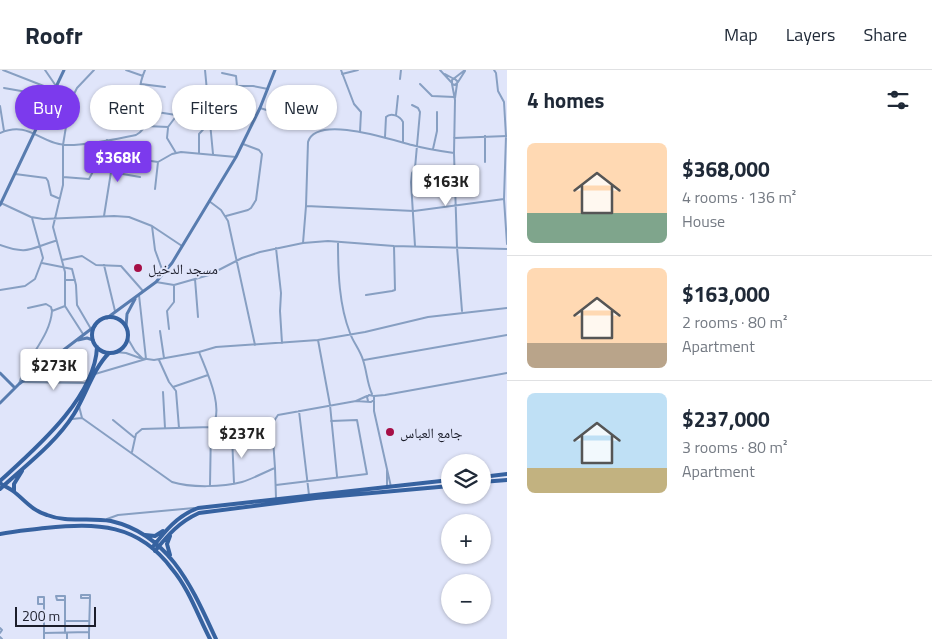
<!DOCTYPE html>
<html lang="en">
<head>
<meta charset="utf-8">
<style>
  :root { --surface:#fff; --page:#f6f6f7; --text:#1f2937; --muted:#747a83; --line:#e0e1e3; --accent:#7c3aed }
  body { margin:0; font-family:"Titillium Web","Noto Naskh Arabic",sans-serif; background:var(--page); color:var(--text); height:100vh; display:flex; flex-direction:column; font-size:19px; white-space:nowrap }
  * { box-sizing:border-box; margin:0 }
  p { font-size:16px; color:var(--muted) }
  .icon { flex:none; width:28px; height:28px; fill:none; stroke:currentColor; stroke-width:2; stroke-linecap:round; stroke-linejoin:round }
  .map { position:relative; flex:1; overflow:hidden }
  .details { display:flex; flex-direction:column; background:var(--surface); width:425px }
  .details>* { flex:none }
  .hud { position:absolute; left:15px; top:15px; width:416px; height:45px; display:flex; gap:10px }
  .tools { position:absolute; left:441px; top:384px; display:grid; gap:10px }
  .tools a { display:grid; place-items:center; width:50px; height:50px; border-radius:50%; background:var(--surface); box-shadow:0 1px 4px #0004; font-size:25px }
  .scale { position:absolute; left:15px; bottom:12px; width:81px; box-sizing:border-box; padding-left:5px; border:2px solid #1c1e2b; border-top:0; font-size:14px; line-height:18px; white-space:nowrap; color:#1c1e2b; -webkit-text-stroke:4px #e0e5fa; paint-order:stroke }
  .price { position:absolute; translate:-50% -42px; padding:0 11px; border-radius:5px; background:#fff; color:#222; font-size:16px; line-height:32px; filter:drop-shadow(0 1px 2px #0008) }
  .price::after { content:''; position:absolute; left:50%; top:30px; width:15px; height:11px; margin-left:-8px; background:inherit; clip-path:polygon(0 0,100% 0,50% 100%) }
  .price.selected { background:var(--accent); color:#fff }
  ul { padding:0; list-style:none }
  li { display:flex; align-items:center; gap:15px; height:125px; padding:0 20px }
  li+li { border-top:1px solid var(--line) }
  li span { display:grid; place-items:center; flex:none; width:140px; height:100px; border-radius:8px; color:#555 }
  li>.icon { margin-inline-start:auto }
  span .icon { width:60px; height:60px; fill:#fffc; stroke-width:1 }
  li b { font-size:21px }
  h2 { display:flex; justify-content:space-between; align-items:center; height:60px; padding:0 20px; font-size:21px }
  .tag { padding:0 18px; border-radius:22px; background:var(--surface); box-shadow:0 1px 4px #0004; font-size:18px; line-height:45px }
  .tag.selected { background:var(--accent); color:#fff }
  header { display:flex; align-items:center; gap:30px; box-sizing:border-box; height:70px; padding:0 25px; background:var(--surface); border-bottom:1px solid var(--line) }
  header strong { font-size:24px }
  nav { display:flex; gap:28px; margin-inline-start:auto; font-size:18px }
  main { display:flex; flex:1; min-height:0 }
  .map>svg:first-child { display:block }
  .lines { fill:none; stroke-linecap:round; stroke-linejoin:round }
  .street { stroke:#879fc2; stroke-width:2 }
  .secondary { stroke:#587caf; stroke-width:3 }
  .primary { stroke:#3662a0; stroke-width:4 }
  .poi-dot { fill:#a60f46; stroke:#e0e5fa; stroke-width:2 }
  .labels { text-anchor:middle; dominant-baseline:central; stroke-width:4; stroke-linejoin:round; paint-order:stroke }
  .poi-label { font-size:14px; fill:#1c1e2b; stroke:#e0e5fa; text-anchor:start }
</style>
</head>
<body>
<header>
<strong>Roofr</strong>
<nav><a>Map</a><a>Layers</a><a>Share</a></nav>
</header>
<main>
<div class="map">
<svg width="507" height="569" viewBox="0 0 507 569">
  <rect width="100%" height="100%" fill="#e0e5fa"/>
  <g class="lines">
    <!-- street -->
    <path class="street" d="M3 0 54 20
      M45 0 56 16
      M126 0 143 6
      M205 0 213 84
      M341 0 354 34 361 42 360 62
      M440 0 452 13
      M494 0 496 3 498 21 504 32 506 66 504 129 507 174
      M222 3 236 6 237 16
      M342 4 358 0
      M445 4 454 9
      M400 9 401 0
      M455 9 458 12 455 15 452 14V10L465 0
      M458 12 465 1
      M141 14 165 17
      M420 14 432 26 454 27
      M452 14 455 30 454 83 457 177 462 241
      M4 18 50 26
      M193 27H206
      M455 28 457 14
      M412 35 418 38 420 42 415 98 412 103 411 112 415 176
      M0 36 4 61
      M260 38 276 43 288 44
      M144 40 176 45
      M396 45 398 26
      M146 56 168 57 174 49 184 40 200 16H253L268 19
      M168 58 167 68 176 83
      M0 63C29 50 40 74 66 75 86 76 116 69 136 65 154 55 141 36 140 20 140 13 142 7 145 0
      M385 67 386 47C391 42 400 46 403 52V72
      M454 68 507 66
      M433 79 437 61V42
      M199 83V64L210 52
      M137 89 158 92 172 84 181 82 236 87
      M99 91 111 102 104 146
      M485 92V66
      M111 102 140 107
      M15 104 46 108 48 111 51 125 58 128
      M63 107 89 109 97 94 108 81 107 70
      M155 119 158 92
      M209 131 221 140 228 151 255 275
      M1 133 31 147 43 149 114 146 129 147 152 156 182 176
      M306 136 414 141 504 129
      M226 146 248 140 251 138 256 130 262 84 259 80 243 74
      M152 156 155 180 163 202
      M338 172C338 202 339 235 350 263 353 272 360 280 363 290 367 302 367 313 372 324
      M303 173 306 136 308 72C316 44 392 70 412 75 426 79 440 81 454 83
      M0 175C28 185 29 179 55 171
      M276 178 281 223 280 241 282 273
      M62 190 82 186 96 195 121 196 143 221
      M42 193 72 199 76 215 77 235 91 259
      M104 195 115 241
      M195 209 198 247
      M65 210H75
      M156 212 174 215 209 205 242 188 260 182 303 173 328 171 394 176 507 179
      M0 220 25 216 35 209 43 188 32 148
      M366 225 392 221 395 220 394 176
      M28 238 46 234 51 237 52 241
      M169 259 167 241 174 232V215
      M160 261 164 288
      M83 264 65 236V202L53 157 63 115V75L70 32 77 18 94 0
      M128 269 135 281 143 289
      M318 270 330 335 337 406
      M115 282 126 283 140 288 154 290 199 282 216 277 318 270 365 262 428 247 507 238
      M159 290 169 312 176 321 179 358
      M364 290 507 265
      M95 304 146 289 139 225
      M22 312 85 313
      M19 314C26 287 50 268 52 241L65 236
      M173 317 208 305
      M163 322 165 358
      M374 326 385 325 507 303
      M356 331 367 326
      M374 331V341L391 417
      M79 336 82 348
      M299 341 309 425
      M72 349 82 348 172 412C191 418 223 417 242 412 253 409 264 402 275 398L272 354 278 345 356 331 371 332 374 330V326L369 325 367 327 368 331
      M113 350 135 368
      M232 366 234 413
      M132 382 136 364 142 359 211 357C226 341 206 300 199 282
      M275 398 276 428
      M210 415 211 357
      M276 415 367 404 357 350 331 351
      M387 415V400
      M107 449 118 445 194 438
      M43 534H38V527H44V569
      M65 551H88
      M0 558 2 560 0 563
      M89 562 90 528V525H81V528H90
      M44 563 89 562V569
      M65 563V526H56L57 530H65
      M0 567 2 569
      M67 569V563"/>
    <!-- secondary -->
    <path class="secondary" d="M0 135 64 0
      M107 248 156 212 172 193 236 87 260 38 275 0
      M126 257 127 244 135 229
      M78 270 87 268 93 270
      M0 303 15 318
      M0 333 19 314 95 256"/>
    <!-- primary -->
    <path class="primary" d="M92 265a18 18 0 1 1 36 0a18 18 0 1 1-36 0Z
      M482 407 507 404
      M0 411C35 379 95 328 97 277
      M482 412 507 410
      M0 413C4 416 9 418 13 421 25 430 31 440 47 445 67 453 89 447 111 451 171 465 193 520 216 569
      M0 419C26 395 55 374 74 344 86 325 93 299 109 283
      M14 421V414L22 401
      M0 464C15 461 30 460 45 458 97 453 138 453 172 499 189 519 198 546 210 569
      M145 465 155 466 163 461
      M170 466 167 474 170 485
      M152 478C165 461 177 446 198 438L450 410
      M155 481C168 465 179 452 199 443L316 428 450 416"/>
  </g>
  <!-- markers -->
  <g class="poi-dot">
    <circle cx="138" cy="198" r="5"/>
    <circle cx="390" cy="362" r="5"/>
  </g>
  <g class="labels">
    <!-- poi labels -->
    <g class="poi-label">
      <text x="148" y="198">مسجد الدخيل</text>
      <text x="400" y="362">جامع العباس</text>
    </g>
  </g>
</svg>
<div class="tools">
<a><svg class="icon" aria-label="layers" viewBox="0 0 24 24"><path d="M12 4l9 5-9 5-9-5zM3 14l9 5 9-5"/></svg></a>
<a>+</a>
<a>−</a>
</div>
<div class="scale">200 m</div>
<b class="price selected" style="left:118px;top:113px">$368K</b>
<b class="price" style="left:446px;top:137px">$163K</b>
<b class="price" style="left:54px;top:321px">$273K</b>
<b class="price" style="left:242px;top:389px">$237K</b>
<div class="hud">
<a class="tag selected">Buy</a>
<a class="tag">Rent</a>
<a class="tag">Filters</a>
<a class="tag">New</a>
</div>
</div>
<section class="details">
<h2>4 homes<svg class="icon" aria-label="filters" viewBox="0 0 24 24"><path d="M4 7h16M4 17h16"/><circle cx="9" cy="7" r="2"/><circle cx="15" cy="17" r="2"/></svg></h2>
<ul>
<li><span style="background:linear-gradient(#ffd9b3 70%,#7fa58c 0)"><svg class="icon" aria-label="home" viewBox="0 0 24 24"><path d="M3 11l9-7 9 7M6 9v11h12V9"/></svg></span><div><b>$368,000</b><p>4 rooms · 136 m²</p><p>House</p></div></li>
<li><span style="background:linear-gradient(#ffd9b3 75%,#b9a48a 0)"><svg class="icon" aria-label="home" viewBox="0 0 24 24"><path d="M3 11l9-7 9 7M6 9v11h12V9"/></svg></span><div><b>$163,000</b><p>2 rooms · 80 m²</p><p>Apartment</p></div></li>
<li><span style="background:linear-gradient(#bfe0f5 75%,#c2b280 0)"><svg class="icon" aria-label="home" viewBox="0 0 24 24"><path d="M3 11l9-7 9 7M6 9v11h12V9"/></svg></span><div><b>$237,000</b><p>3 rooms · 80 m²</p><p>Apartment</p></div></li>
</ul>
</section>
</main>
</body>
</html>
